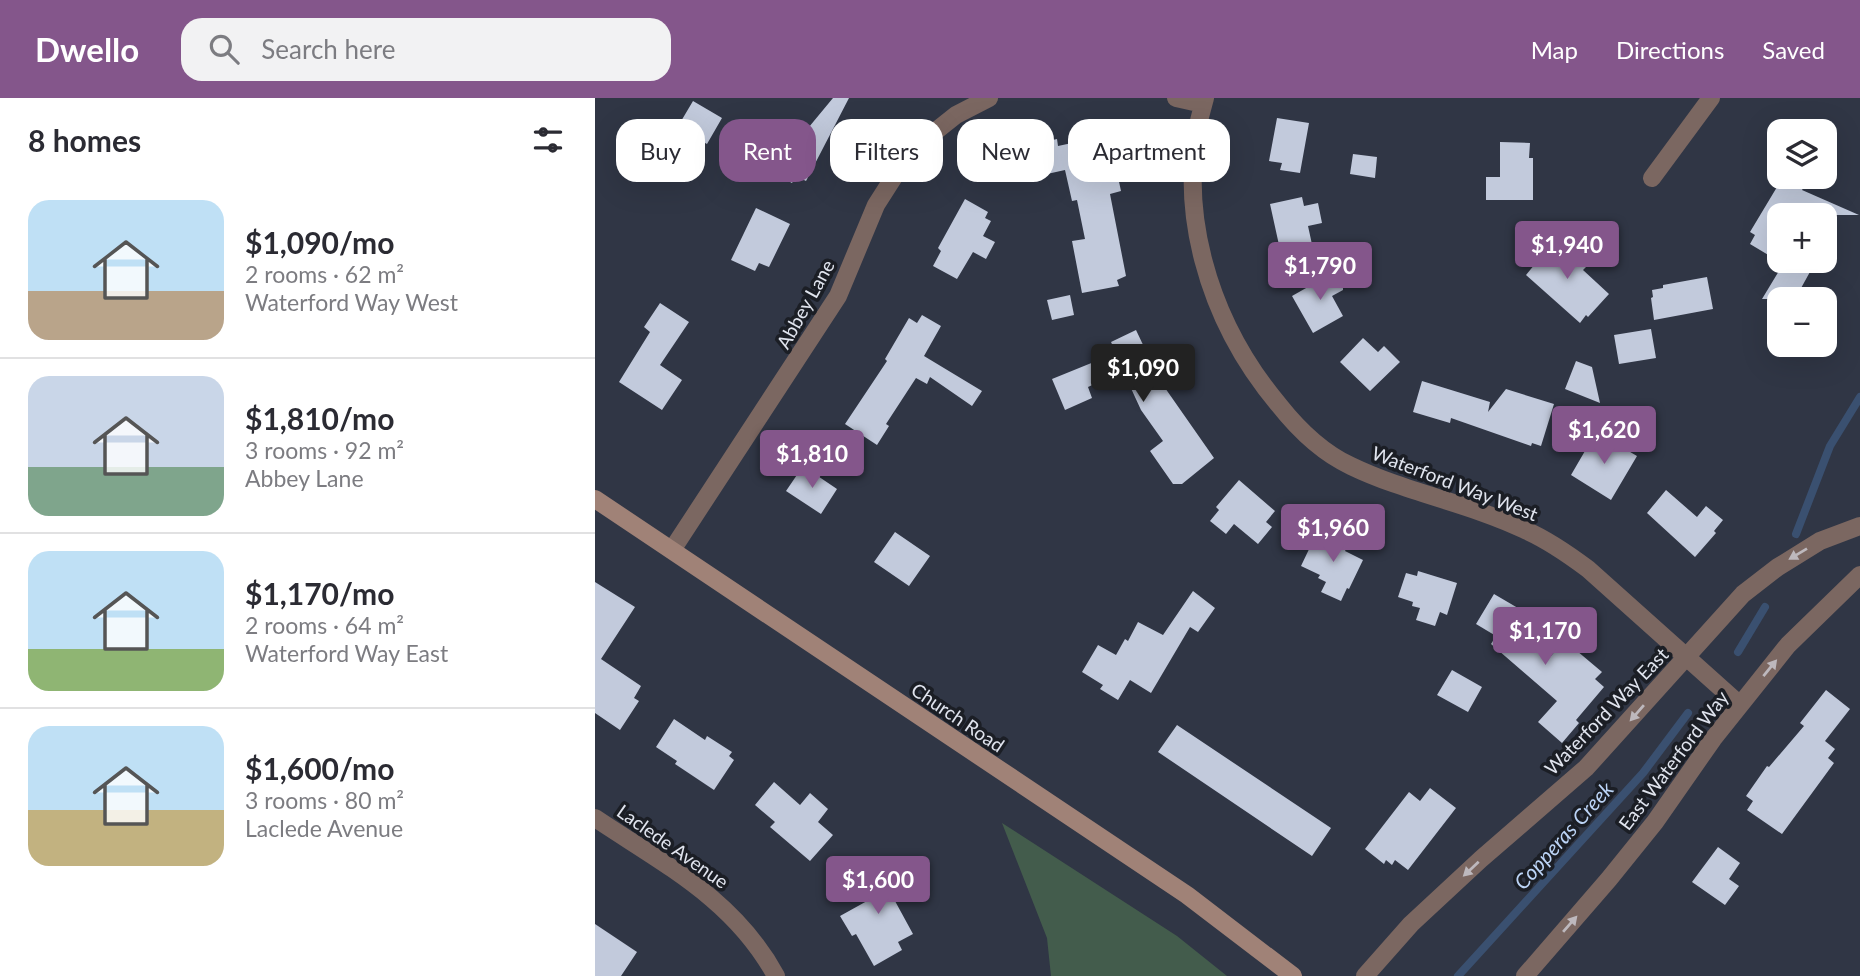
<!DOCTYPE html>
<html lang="en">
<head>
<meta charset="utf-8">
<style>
  :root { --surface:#fff; --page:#f2f2f3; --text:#2b2b33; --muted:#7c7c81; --line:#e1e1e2; --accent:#84568b }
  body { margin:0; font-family:Lato,sans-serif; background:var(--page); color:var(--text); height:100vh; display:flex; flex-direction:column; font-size:26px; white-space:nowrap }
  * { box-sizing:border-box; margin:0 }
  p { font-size:23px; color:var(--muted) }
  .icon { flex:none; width:38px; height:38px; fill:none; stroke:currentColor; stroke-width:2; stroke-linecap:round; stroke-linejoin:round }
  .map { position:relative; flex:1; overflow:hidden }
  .panel { display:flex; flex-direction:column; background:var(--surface); width:595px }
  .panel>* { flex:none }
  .hud { position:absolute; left:21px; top:21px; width:665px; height:63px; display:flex; gap:14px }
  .controls { position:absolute; left:1172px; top:21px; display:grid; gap:14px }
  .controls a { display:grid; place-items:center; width:70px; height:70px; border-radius:14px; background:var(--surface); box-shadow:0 7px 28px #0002; font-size:35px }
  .price { position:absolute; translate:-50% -60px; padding:0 16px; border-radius:7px; background:var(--accent); color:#fff; font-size:23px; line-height:46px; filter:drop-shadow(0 2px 4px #0008) }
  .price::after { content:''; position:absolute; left:50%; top:42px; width:21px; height:16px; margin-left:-10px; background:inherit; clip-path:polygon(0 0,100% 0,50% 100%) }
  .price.current { background:#222; color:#fff }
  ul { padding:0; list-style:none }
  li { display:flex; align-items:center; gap:21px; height:175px; padding:0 28px }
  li+li { border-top:2px solid var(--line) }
  li span { display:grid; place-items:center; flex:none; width:196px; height:140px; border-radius:21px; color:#555 }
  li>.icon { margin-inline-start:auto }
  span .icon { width:84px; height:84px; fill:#fffc; stroke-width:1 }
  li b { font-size:30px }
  h2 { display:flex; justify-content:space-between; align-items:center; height:84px; padding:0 28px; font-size:30px }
  .tag { padding:0 24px; border-radius:21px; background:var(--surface); box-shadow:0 7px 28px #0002; font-size:24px; line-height:63px }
  .tag.current { background:var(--accent); color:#fff }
  header { display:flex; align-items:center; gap:42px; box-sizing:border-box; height:98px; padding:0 35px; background:var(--accent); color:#fff }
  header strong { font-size:33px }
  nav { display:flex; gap:38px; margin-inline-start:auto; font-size:24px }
  .search { width:490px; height:63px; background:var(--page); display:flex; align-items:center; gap:18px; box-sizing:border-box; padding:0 24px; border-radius:21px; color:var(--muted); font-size:26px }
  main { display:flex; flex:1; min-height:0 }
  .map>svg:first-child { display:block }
  .green { fill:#435c4c }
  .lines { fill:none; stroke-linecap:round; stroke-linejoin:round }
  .stream { stroke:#3a5070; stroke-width:8 }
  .building { fill:#c2cadc }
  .street { stroke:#7b6761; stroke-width:18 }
  .secondary { stroke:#a08277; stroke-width:18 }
  .oneway { fill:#bdb8bd }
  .labels { text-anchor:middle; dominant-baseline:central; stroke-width:7; stroke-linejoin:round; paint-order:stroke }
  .street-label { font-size:19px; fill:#e0e4ee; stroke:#1b1e25 }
  .water-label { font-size:21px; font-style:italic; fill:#bcd4f6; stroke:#1b1e25 }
</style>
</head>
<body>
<header>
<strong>Dwello</strong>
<div class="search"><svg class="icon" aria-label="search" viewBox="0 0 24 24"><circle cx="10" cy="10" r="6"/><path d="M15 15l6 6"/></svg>Search here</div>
<nav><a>Map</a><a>Directions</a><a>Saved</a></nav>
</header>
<main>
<section class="panel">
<h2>8 homes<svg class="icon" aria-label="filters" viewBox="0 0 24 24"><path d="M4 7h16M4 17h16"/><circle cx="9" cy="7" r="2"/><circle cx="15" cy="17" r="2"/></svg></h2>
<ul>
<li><span style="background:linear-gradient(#bfe0f5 65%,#b9a48a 0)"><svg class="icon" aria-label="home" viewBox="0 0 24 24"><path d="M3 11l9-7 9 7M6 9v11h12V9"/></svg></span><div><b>$1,090/mo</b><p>2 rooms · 62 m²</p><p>Waterford Way West</p></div></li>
<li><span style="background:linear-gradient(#c9d6e8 65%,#7fa58c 0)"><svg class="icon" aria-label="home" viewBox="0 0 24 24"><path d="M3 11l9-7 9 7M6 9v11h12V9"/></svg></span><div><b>$1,810/mo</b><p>3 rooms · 92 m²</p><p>Abbey Lane</p></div></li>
<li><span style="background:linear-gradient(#bfe0f5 70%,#8fb573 0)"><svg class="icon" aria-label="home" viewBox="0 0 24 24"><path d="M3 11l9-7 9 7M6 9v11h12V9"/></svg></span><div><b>$1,170/mo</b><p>2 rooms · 64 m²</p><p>Waterford Way East</p></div></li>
<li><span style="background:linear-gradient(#bfe0f5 60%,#c2b280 0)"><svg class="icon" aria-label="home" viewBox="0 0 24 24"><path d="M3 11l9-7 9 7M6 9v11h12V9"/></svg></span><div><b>$1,600/mo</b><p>3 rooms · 80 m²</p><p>Laclede Avenue</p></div></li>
</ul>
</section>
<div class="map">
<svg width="1265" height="878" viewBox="0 0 1265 878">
  <rect width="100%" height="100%" fill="#303645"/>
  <!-- green -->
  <path class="green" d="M407 725 582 838 632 878H456L452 840Z"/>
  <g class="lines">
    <!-- stream -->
    <path class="stream" d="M1201 436 1235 348 1265 299
      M1143 554 1170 509
      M863 878 1048 675 1093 615"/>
  </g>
  <!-- building -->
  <path class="building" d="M238 0H254L211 83 201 78 197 85 178 75 200 31 209 35Z
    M98 3 127 20 112 46 82 30Z
    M682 20 714 25 705 75 685 72 687 65 674 63Z
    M505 39 507 49 516 47 526 93 515 96 531 178 522 182 524 188 487 195 477 143 490 141 482 102 477 103 470 72 443 78 436 47 462 41 463 48Z
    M905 44 935 45 934 60H938V102H891V79H905Z
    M758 56 782 59 780 80 755 76Z
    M1188 79H1215L1207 92 1264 117H1185V164L1155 146 1160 137 1155 134Z
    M707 99 709 108 723 105 727 125 713 128 718 151 692 156 690 145 684 147 675 106Z
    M370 101 393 114 390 120 396 123 388 138 400 144 391 161 378 154 362 181 338 168 346 153 343 150Z
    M161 110 195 126 174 169 164 165 160 173 136 162Z
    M960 139 992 168 988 172 1014 196 993 219 991 217 985 225 931 177 940 166 938 164Z
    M1190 163H1221L1200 201H1167Z
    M741 173 748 184V192L737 198 748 218 718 235 697 198Z
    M1112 179 1118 211 1059 222 1056 200 1058 199 1057 192 1068 190V187Z
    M475 197 479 217 457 222 452 202Z
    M65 205 94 224 65 267 87 282 67 312 24 284 55 234 49 229Z
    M327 217 346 228 329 258 387 293 377 308 335 279 332 286 321 280 291 326 294 328 282 347 250 326 292 263 290 261 314 220 322 225Z
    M1056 231 1061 260 1024 266 1019 237Z
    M541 232 550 251 555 248 573 285 568 287 619 360 587 386H578L555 353 568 343 546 312 528 273 493 289 497 300 470 312 457 281 521 255 516 244Z
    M768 240 783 254 789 248 805 264 775 293 745 264Z
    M981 263 997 269 1005 305 970 291Z
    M827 283 895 304 893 314 911 291 959 306 946 348 937 345 936 348 856 320 855 325 818 314Z
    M1001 334 1042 358 1016 402 976 377Z
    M208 368 242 391 226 416 191 393Z
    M644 382 680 413 671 424 677 429 663 446 639 426 631 436 615 423 624 412 621 409Z
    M1071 392 1102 419 1111 408 1128 422 1119 433 1121 435 1100 459 1052 415Z
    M729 431 755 443 750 453 768 462 754 491 752 490 746 503 726 494 731 484 723 480 725 477 706 468 716 447 721 449Z
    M300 434 335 458 314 488 279 464Z
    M823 473 862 485 852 517 845 514 840 528 821 522 825 510 817 508 818 504 803 499 811 475 822 478Z
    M0 484 40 509 6 561 46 588 39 600 44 603 25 632 0 615Z
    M598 493 620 510 603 534 595 529 556 595 535 582 523 602 505 591 508 587 487 574 503 547 521 557 530 541 533 543 543 524 568 537Z
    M899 496 935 517 923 537 956 558 969 542 1007 574 1000 581 1009 589 981 622 984 625 967 645 943 624 962 603 896 546 901 538 881 526Z
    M857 572 887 589 873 614 842 597Z
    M1231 592 1255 611 1230 643 1240 651 1233 660 1239 665 1187 736 1152 712 1158 703 1151 698 1172 668 1174 669 1209 628 1205 625Z
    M79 621 110 642 112 638 137 654 134 658 139 662 119 692 80 666 82 663 61 649Z
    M582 627 736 730 717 758 563 654Z
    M179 684 205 707 215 695 233 711 223 724 238 737 215 763 175 729 180 724 160 707Z
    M835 690 861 710 813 772 800 762 797 767 791 762 789 766 770 751 814 694 825 703Z
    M1123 749 1145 765 1134 781 1144 788 1130 807 1097 784Z
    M287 763 306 799 300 803 318 836 303 844 307 852 279 868 261 836 257 838 245 818 272 803 259 779Z
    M0 826 42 854 26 878H0Z"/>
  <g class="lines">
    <!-- street -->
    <path class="street" d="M581 0 608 6
      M610 0C577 107 614 224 684 307 703 331 728 355 756 368 812 395 874 405 930 432 953 442 973 456 993 471L1145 607
      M1057 80 1116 0
      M77 452 243 198 281 107 311 60 322 48 361 17 394 0
      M0 720C70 767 139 801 181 878
      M770 878 816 826 886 761 991 670 1148 496 1183 469 1225 443 1265 428
      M930 878 1014 781 1060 724 1118 641 1193 547 1265 477"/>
    <!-- secondary -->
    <path class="secondary" d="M0 401 592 797 698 878"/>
  </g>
  <!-- one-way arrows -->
  <defs><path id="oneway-solid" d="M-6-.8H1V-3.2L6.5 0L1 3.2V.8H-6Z" transform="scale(1.75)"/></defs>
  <g class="oneway">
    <use href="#oneway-solid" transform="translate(1203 456) rotate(149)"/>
    <use href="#oneway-solid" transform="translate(1175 570) rotate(-51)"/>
    <use href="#oneway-solid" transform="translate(1042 615) rotate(131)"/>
    <use href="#oneway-solid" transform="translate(876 771) rotate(137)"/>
    <use href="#oneway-solid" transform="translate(975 826) rotate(-49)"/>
  </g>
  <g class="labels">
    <!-- street labels -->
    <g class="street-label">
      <text transform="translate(210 206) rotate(-61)">Abbey Lane</text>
      <text transform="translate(860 385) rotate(21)">Waterford Way West</text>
      <text transform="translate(1011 613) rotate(-46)">Waterford Way East</text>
      <text transform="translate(363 619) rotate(34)">Church Road</text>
      <text transform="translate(1078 662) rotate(-53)">East Waterford Way</text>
      <text transform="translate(78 748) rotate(35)">Laclede Avenue</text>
    </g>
    <!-- water labels -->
    <g class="water-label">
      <text transform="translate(968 737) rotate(-48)">Copperas Creek</text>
    </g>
  </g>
</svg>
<div class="controls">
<a><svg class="icon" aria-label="layers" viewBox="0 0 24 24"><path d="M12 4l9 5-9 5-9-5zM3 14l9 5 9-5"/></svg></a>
<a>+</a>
<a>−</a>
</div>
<b class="price" style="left:972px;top:183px">$1,940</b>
<b class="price" style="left:725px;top:204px">$1,790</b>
<b class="price current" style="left:548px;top:306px">$1,090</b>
<b class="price" style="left:1009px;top:368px">$1,620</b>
<b class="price" style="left:217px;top:392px">$1,810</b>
<b class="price" style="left:738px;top:466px">$1,960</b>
<b class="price" style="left:950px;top:569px">$1,170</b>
<b class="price" style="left:283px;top:818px">$1,600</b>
<div class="hud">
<a class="tag">Buy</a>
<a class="tag current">Rent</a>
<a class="tag">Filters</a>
<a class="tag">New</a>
<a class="tag">Apartment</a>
</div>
</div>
</main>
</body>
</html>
